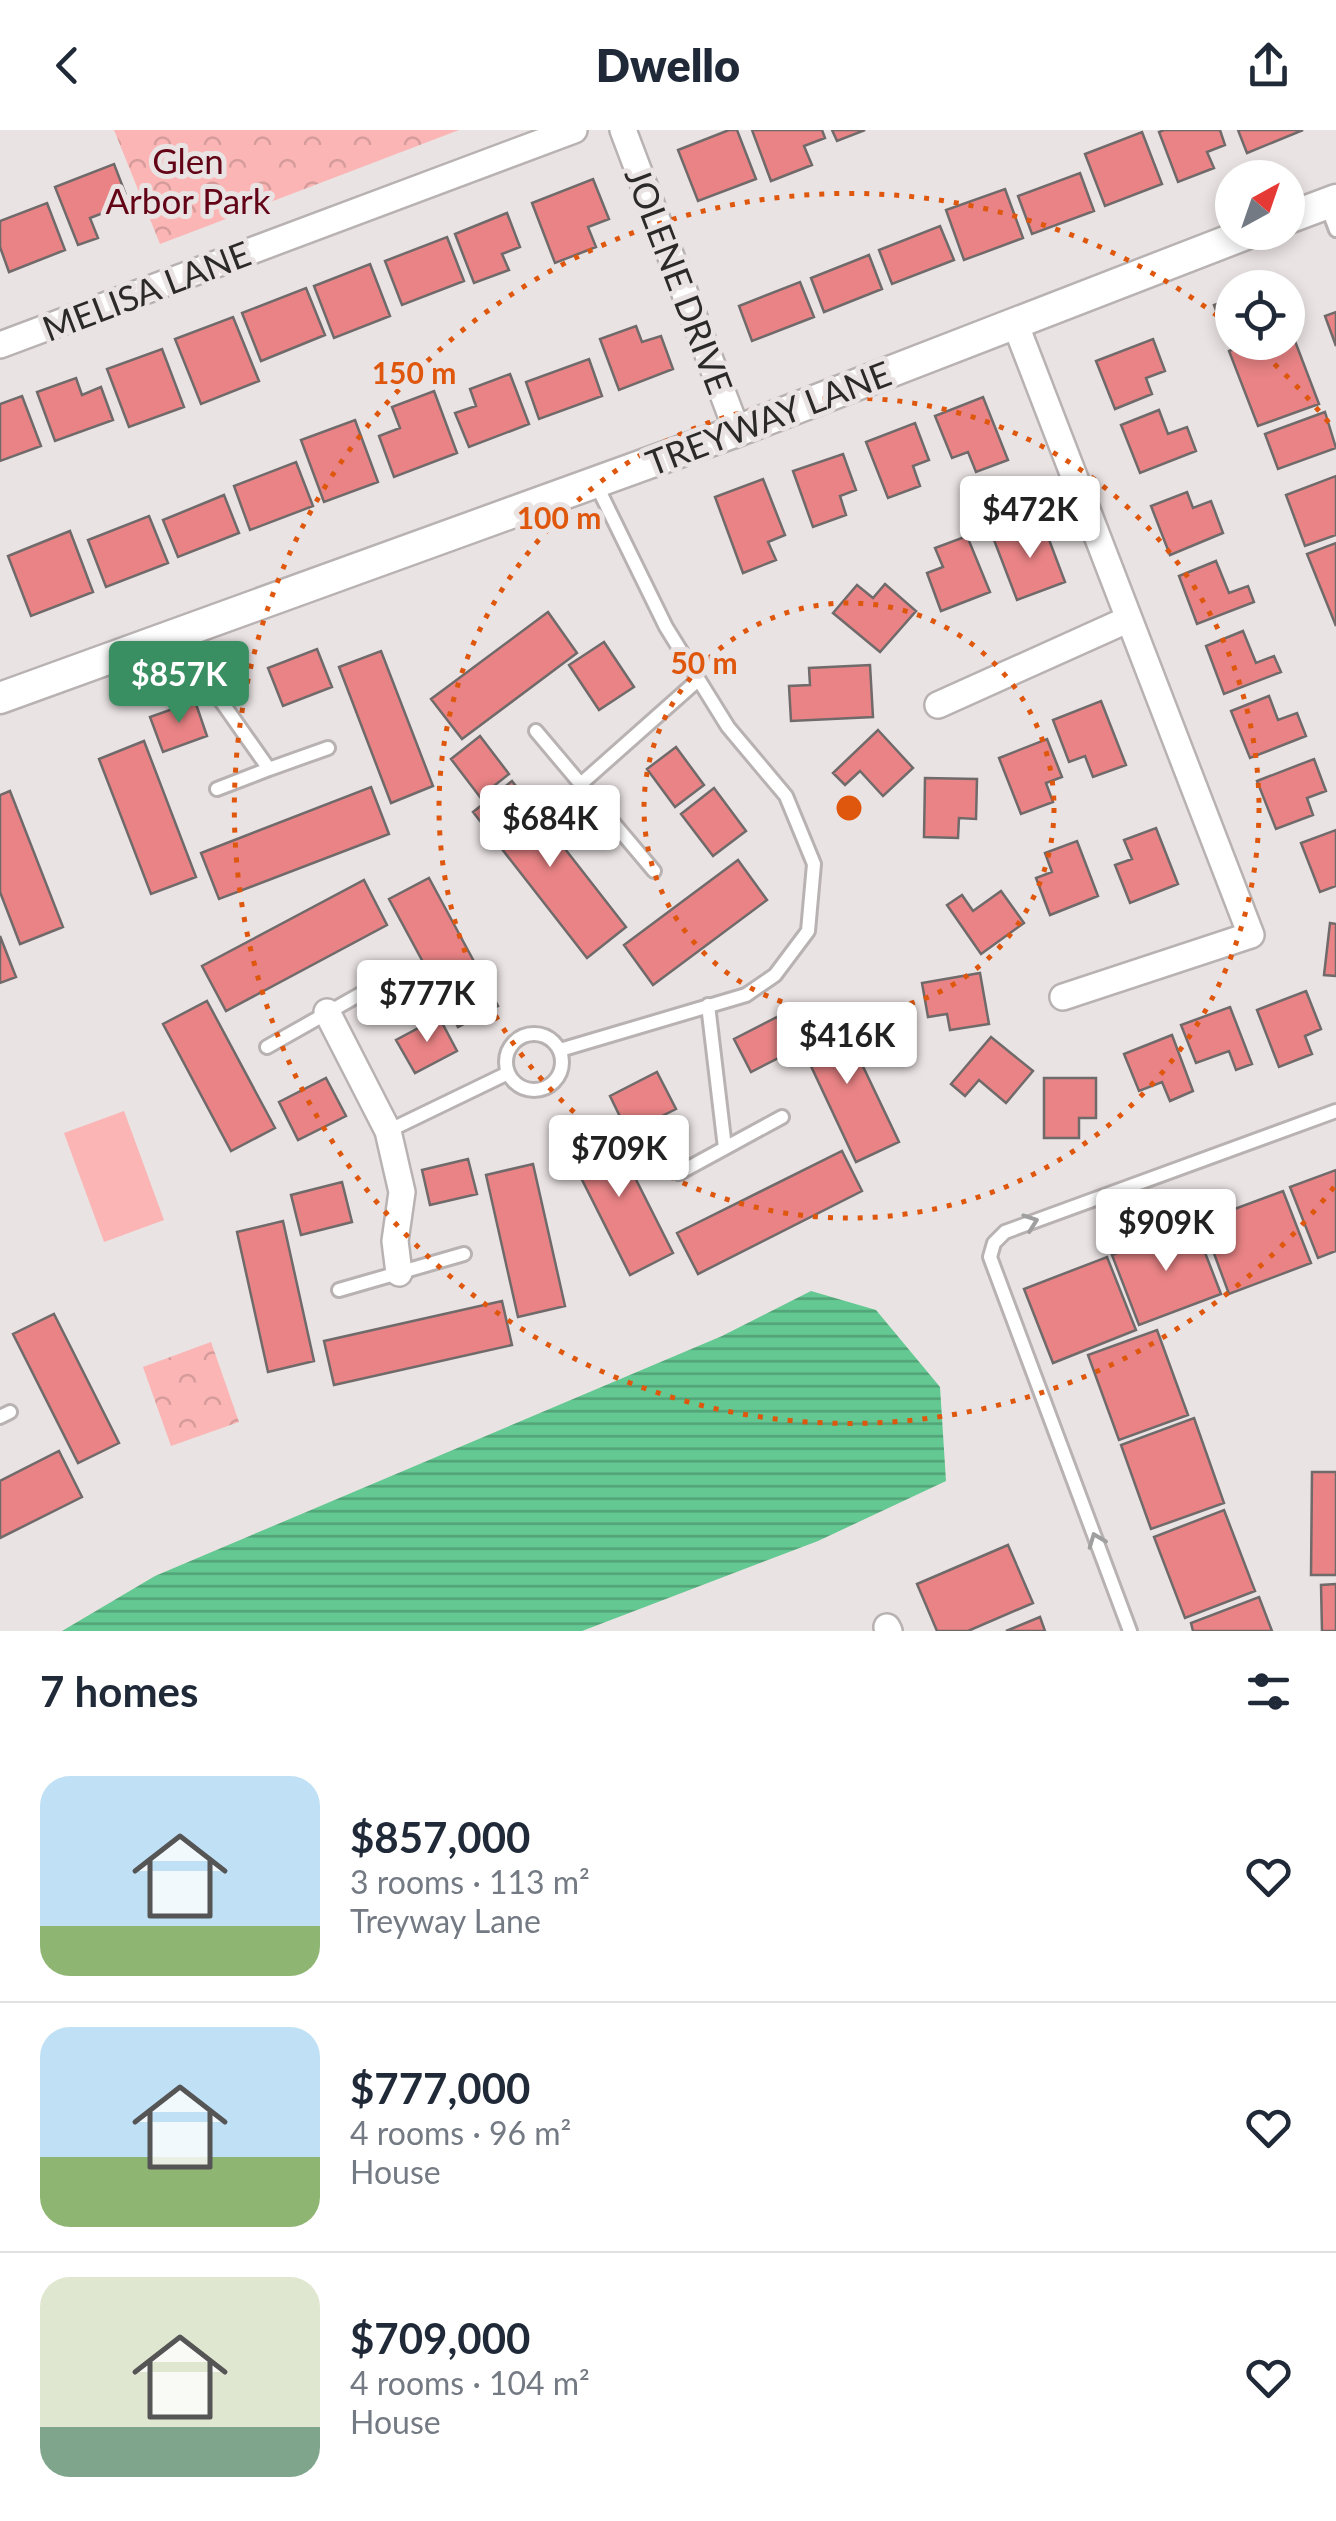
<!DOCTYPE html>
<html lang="en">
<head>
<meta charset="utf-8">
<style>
  :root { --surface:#fff; --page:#f2f2f3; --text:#1f2937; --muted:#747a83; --line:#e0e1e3; --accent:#398f62 }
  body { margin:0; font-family:Lato,sans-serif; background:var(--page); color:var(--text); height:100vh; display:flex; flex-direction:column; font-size:38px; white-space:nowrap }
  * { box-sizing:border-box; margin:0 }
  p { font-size:32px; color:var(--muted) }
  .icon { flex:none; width:55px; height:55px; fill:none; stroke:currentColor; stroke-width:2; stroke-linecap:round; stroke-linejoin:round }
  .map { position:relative; height:1501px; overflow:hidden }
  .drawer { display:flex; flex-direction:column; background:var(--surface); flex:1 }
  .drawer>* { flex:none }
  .needle { width:65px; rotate:40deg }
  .controls { position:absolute; left:1215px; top:30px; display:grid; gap:20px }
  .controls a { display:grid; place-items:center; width:90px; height:90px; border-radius:50%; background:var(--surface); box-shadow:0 5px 15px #0003; font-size:50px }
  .price { position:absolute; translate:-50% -85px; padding:0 22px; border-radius:10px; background:#fff; color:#222; font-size:32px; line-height:65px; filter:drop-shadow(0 2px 5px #0008) }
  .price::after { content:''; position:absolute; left:50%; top:60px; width:30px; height:22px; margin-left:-15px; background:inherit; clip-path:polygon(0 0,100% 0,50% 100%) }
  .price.on { background:var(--accent); color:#fff }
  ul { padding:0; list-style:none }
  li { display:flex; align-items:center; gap:30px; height:250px; padding:0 40px }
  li+li { border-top:2px solid var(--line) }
  li span { display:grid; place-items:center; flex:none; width:280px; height:200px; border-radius:30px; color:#555 }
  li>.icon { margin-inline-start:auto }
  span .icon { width:120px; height:120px; fill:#fffc; stroke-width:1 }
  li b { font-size:42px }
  h2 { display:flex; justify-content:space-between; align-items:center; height:120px; padding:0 40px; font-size:42px }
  header { display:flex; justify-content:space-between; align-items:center; height:130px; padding:0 40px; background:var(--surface); font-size:45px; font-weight:800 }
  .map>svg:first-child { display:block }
  .grass { fill:#fab5b4 }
  .forest { fill:url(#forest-crowns) }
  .water { fill:url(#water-rules) }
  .building { fill:#e98385; stroke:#706a6a; stroke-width:2.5 }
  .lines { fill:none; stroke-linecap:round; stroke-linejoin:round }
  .service-casing { stroke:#b9b2b2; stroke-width:18 }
  .minor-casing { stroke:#b9b2b2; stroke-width:30 }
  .tertiary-casing { stroke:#b9b2b2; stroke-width:35 }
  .service { stroke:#fff; stroke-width:12 }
  .minor { stroke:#fff; stroke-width:25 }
  .tertiary { stroke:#fff; stroke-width:30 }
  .oneway { stroke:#a09f9f }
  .ring { fill:none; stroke:#df570d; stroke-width:5; stroke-dasharray:5 10 }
  .labels { text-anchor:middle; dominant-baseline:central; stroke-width:10; stroke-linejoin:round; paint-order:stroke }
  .park-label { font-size:35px; fill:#620316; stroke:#eae3e3 }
  .street-label { font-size:35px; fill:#2b2929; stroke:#eae3e3 }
  .centre { fill:#df570d; stroke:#eae3e3; stroke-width:5 }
  .ring-label { font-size:30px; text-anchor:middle; font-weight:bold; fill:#df570d; stroke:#eae3e3; stroke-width:10; stroke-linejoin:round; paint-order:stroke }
</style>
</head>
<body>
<header><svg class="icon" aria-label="back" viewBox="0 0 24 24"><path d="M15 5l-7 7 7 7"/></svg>Dwello<svg class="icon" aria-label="share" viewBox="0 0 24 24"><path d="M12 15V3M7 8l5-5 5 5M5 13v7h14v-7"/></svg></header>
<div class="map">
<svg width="1336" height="1501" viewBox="0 0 1336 1501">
  <defs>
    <pattern id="forest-crowns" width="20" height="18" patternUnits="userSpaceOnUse" patternTransform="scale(2.5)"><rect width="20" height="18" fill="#fab5b4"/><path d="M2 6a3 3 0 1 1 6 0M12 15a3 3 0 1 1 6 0" fill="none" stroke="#d69c9b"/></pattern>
    <pattern id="water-rules" width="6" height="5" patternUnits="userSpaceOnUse" patternTransform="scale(2.5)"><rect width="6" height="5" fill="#63c891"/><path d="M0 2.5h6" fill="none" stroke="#52a276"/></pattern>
  </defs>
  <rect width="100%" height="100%" fill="#eae3e3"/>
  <!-- grass -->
  <path class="grass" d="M124 981 164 1090 104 1112 64 1003Z"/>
  <!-- forest -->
  <path class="forest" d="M114 0H459L160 114Z
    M211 1212 239 1292 171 1316 143 1237Z"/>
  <!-- water -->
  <path class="water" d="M811 1161 876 1180 940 1257 946 1351 818 1411 582 1501H62L155 1446 722 1206Z"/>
  <!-- building -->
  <path class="building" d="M729 0H737L756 49 698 71 678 20Z
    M752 0H822L825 8 804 16 812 35 771 51Z
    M832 0H865L837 11Z
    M1164 0H1220L1225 15 1207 22 1214 38 1178 52 1159 2Z
    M1238 0H1303L1247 23Z
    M1142 2 1162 54 1105 76 1085 24Z
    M114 34 129 73 90 88 98 108 78 115 55 57Z
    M1080 43 1094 81 1032 104 1018 66Z
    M593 49 609 89 588 97 596 117 555 133 532 73Z
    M1005 59 1023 108 964 130 946 80Z
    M47 73 65 120 9 142 0 117V91Z
    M507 83 520 117 502 124 509 140 474 153 455 104Z
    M940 96 954 130 892 154 879 120Z
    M447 107 464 151 402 175 385 131Z
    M869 125 882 159 824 182 811 148Z
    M370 134 390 186 334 208 314 156Z
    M800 152 814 187 752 211 739 176Z
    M306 158 325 205 261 231 242 183Z
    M1232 169V209L1227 211 1214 175Z
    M1336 182V216L1325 186Z
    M233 187 259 251 201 274 175 209Z
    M636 196 642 212 661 206 673 239 619 260 600 209Z
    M1290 198 1319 274 1258 296 1229 221 1251 212H1288Z
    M1153 209 1165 241 1146 248 1152 264 1115 279 1096 231Z
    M162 219 184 277 129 297 107 239Z
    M589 229 602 266 539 289 526 252Z
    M510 244 529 294 469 317 455 283 476 276 470 259Z
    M76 248 82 265 101 257 113 290 55 311 37 262Z
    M434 261 457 323 394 347 379 306 400 298 392 277Z
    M22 266 41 316 0 331V274Z
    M983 267 1008 330 976 342 968 322 952 328 935 286Z
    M1159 280 1168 304 1187 297 1196 321 1140 343 1121 295Z
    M1325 282 1336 318 1278 339 1265 304Z
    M355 290 378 352 324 372 301 310Z
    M915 293 929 330 913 336 920 356 888 368 866 312Z
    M843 324 856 360 840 366 846 385 813 397 793 341Z
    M296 332 313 376 250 400 234 356Z
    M1336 346V405L1305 416 1286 365Z
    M763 349 785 405 768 412 776 430 743 443 715 367Z
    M1187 362 1193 378 1211 371 1223 403 1170 425 1151 376Z
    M224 365 239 403 178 427 163 390Z
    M149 386 168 433 106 457 88 410Z
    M1042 391 1065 452 1017 470 994 410Z
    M70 401 93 462 31 486 8 426Z
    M967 406 990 462 941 481 927 443 943 437 935 418Z
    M1336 413V496L1307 424Z
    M1216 431 1229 463 1248 456 1254 472 1197 494 1179 446Z
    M885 454 916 481 880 522 833 483 857 455 873 468Z
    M548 482 577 523 462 609 431 569Z
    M1243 501 1256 533 1274 526 1281 542 1224 564 1206 516Z
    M604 512 634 557 599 580 569 535Z
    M317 519 332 557 283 576 268 538Z
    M381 521 433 656 391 673 339 537Z
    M870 535 873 587 791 591 789 556 810 555 809 538Z
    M1269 566 1278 590 1297 583 1306 606 1250 628 1231 581Z
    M195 571 207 606 163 622 150 587Z
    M1101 571 1126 635 1093 647 1085 626 1069 632 1053 590Z
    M878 600 913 638 883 666 860 641 845 655 833 643Z
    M480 606 509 644 480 667 451 629Z
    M1047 609 1062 647 1046 653 1053 672 1021 684 999 628Z
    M144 611 196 747 151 764 99 629Z
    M676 617 704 655 675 677 647 639Z
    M1314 629 1326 661 1307 668 1313 685 1276 699 1257 651Z
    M925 648 977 649 976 689 959 688 958 708 924 707Z
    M512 651 626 797 587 828 473 682Z
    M371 657 389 704 219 769 201 723Z
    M714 658 746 701 713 726 681 684Z
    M10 661 63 797 20 814 0 762V665Z
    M1156 698 1178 754 1130 773 1115 735 1132 729 1124 710Z
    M1336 700V756L1320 762 1301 713Z
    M1077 711 1098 766 1050 785 1036 748 1052 742 1045 723Z
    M738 730 767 770 653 855 624 815Z
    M429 748 498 876 458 897 389 769Z
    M364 750 387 795 226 881 202 836Z
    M1001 761 1024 793 981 824 947 775 962 765 973 781Z
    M1330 793 1336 794V846L1324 845Z
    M0 806 16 847 0 853Z
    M980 843 989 894 950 900 947 884 928 887 922 853Z
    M1306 861 1321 899 1305 906 1312 924 1279 937 1257 880Z
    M207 871 275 998 231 1021 163 894Z
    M1230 877 1252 934 1236 940 1229 921 1196 933 1181 895Z
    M837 882 899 1012 856 1032 795 902Z
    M439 887 457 921 415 943 396 910Z
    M777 887 794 920 751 942 734 909Z
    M1172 905 1193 961 1170 971 1162 952 1139 961 1124 924Z
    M991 907 1033 941 1006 973 979 950 965 966 951 954Z
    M657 942 676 979 628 1003 610 966Z
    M326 948 346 986 298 1010 279 972Z
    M1044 948H1096V988H1079V1008H1044Z
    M608 994 673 1123 630 1145 565 1016Z
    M842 1021 862 1061 698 1144 677 1103Z
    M468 1029 477 1064 430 1075 422 1040Z
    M533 1034 565 1176 518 1187 486 1045Z
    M1336 1040V1121L1318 1128 1290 1057Z
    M342 1052 352 1092 301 1105 291 1065Z
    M1283 1061 1311 1133 1229 1164 1202 1091Z
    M283 1091 314 1231 268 1242 237 1102Z
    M1194 1094 1221 1164 1139 1195 1112 1125Z
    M1107 1127 1136 1200 1053 1233 1024 1159Z
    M502 1171 512 1215 334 1255 324 1211Z
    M54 1184 119 1313 78 1333 13 1204Z
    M1157 1200 1188 1285 1119 1310 1088 1225Z
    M1194 1288 1224 1373 1151 1399 1121 1315Z
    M59 1321 82 1367 0 1408V1351Z
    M1312 1342H1336V1445H1311Z
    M1224 1380 1255 1461 1185 1488 1154 1407Z
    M1008 1415 1033 1473 968 1501H937L917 1454Z
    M1336 1454V1501H1322L1321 1455Z
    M1259 1467 1272 1501H1193L1191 1493Z
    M1040 1487 1045 1501H1006Z"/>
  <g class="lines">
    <!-- service casing -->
    <g class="service-casing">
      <path id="service" d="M1327 76 1336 100
        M176 507 269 639 328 618
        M536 601 654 741
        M583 652 698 550
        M217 659 269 639
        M708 875 725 1018 782 987
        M506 932a28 28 0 1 1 56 0a28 28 0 1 1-56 0Z
        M267 917 389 848
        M560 920 746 865 775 845 808 801 814 734 786 666 728 597 666 497 596 354
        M388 1001 508 943
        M679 1043 725 1018
        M339 1160 464 1124
        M0 1287 10 1282
        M1130 1501 990 1127 994 1113 1005 1102 1336 981"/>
    </g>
    <!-- minor casing -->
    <g class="minor-casing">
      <path id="minor" d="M623 0 737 301
        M1015 193 1251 805 1063 867
        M0 215 574 0
        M938 575 1129 489
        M327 882 388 1001 402 1062 395 1111 399 1143
        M887 1497 889 1501"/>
    </g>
    <!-- tertiary casing -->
    <g class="tertiary-casing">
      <path id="tertiary" d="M1288 88 1336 70
        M0 568 737 301 1251 102"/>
    </g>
    <!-- service -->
    <use href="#service" class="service"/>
    <!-- minor -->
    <use href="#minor" class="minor"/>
    <!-- tertiary -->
    <use href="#tertiary" class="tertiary"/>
  </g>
  <!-- one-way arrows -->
  <defs><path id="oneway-chevron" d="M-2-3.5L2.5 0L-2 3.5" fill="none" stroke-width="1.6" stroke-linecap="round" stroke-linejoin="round" transform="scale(2.5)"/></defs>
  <g class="oneway">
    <use href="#oneway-chevron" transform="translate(1031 1092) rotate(-20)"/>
    <use href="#oneway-chevron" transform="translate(1096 1410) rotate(-111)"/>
  </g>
  <!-- distance rings -->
  <g class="ring">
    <circle cx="849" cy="678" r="205"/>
    <circle cx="849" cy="678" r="410"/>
    <path d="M1334 1057A615 615 0 1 1 1232 197M1252 214A615 615 0 0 1 1334 299"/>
  </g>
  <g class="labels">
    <!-- park labels -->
    <g class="park-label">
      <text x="188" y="30">Glen<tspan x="188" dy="40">Arbor Park</tspan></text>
    </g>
    <!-- street labels -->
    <g class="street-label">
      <text transform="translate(680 150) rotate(69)">JOLENE DRIVE</text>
      <text transform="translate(146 160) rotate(-21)">MELISA LANE</text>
      <text transform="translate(768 287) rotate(-21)">TREYWAY LANE</text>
    </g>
  </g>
  <circle cx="849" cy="678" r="15" class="centre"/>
  <g class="ring-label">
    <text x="414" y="254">150 m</text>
    <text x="559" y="399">100 m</text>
    <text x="704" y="544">50 m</text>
  </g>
</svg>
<div class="controls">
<a><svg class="needle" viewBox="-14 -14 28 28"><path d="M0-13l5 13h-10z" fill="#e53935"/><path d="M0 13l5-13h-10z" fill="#747a83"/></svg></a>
<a><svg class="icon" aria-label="locate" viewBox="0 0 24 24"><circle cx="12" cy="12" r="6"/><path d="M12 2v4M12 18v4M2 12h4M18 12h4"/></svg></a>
</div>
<b class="price" style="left:1030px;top:431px">$472K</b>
<b class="price on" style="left:179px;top:596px">$857K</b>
<b class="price" style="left:550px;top:740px">$684K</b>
<b class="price" style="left:427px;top:915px">$777K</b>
<b class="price" style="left:847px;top:957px">$416K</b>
<b class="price" style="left:619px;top:1070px">$709K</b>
<b class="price" style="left:1166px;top:1144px">$909K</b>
</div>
<section class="drawer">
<h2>7 homes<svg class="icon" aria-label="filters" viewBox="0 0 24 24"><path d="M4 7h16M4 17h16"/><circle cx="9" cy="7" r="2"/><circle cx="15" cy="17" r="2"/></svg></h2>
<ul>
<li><span style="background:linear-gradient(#bfe0f5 75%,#8fb573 0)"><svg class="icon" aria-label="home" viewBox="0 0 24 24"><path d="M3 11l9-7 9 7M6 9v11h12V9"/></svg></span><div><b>$857,000</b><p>3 rooms · 113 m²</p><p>Treyway Lane</p></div><svg class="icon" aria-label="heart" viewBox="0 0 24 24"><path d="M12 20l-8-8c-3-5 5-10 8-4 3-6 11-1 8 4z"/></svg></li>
<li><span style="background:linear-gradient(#bfe0f5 65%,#8fb573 0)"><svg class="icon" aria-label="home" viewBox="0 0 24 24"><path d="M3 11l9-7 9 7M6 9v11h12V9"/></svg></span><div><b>$777,000</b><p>4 rooms · 96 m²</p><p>House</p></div><svg class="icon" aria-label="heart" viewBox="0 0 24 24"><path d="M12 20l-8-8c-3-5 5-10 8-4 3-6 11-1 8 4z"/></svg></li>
<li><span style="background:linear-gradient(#dfe7d0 75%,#7fa58c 0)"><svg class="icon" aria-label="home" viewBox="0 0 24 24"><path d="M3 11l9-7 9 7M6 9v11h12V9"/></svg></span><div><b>$709,000</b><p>4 rooms · 104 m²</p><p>House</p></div><svg class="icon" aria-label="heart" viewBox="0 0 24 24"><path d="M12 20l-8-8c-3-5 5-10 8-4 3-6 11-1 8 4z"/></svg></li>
</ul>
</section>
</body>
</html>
